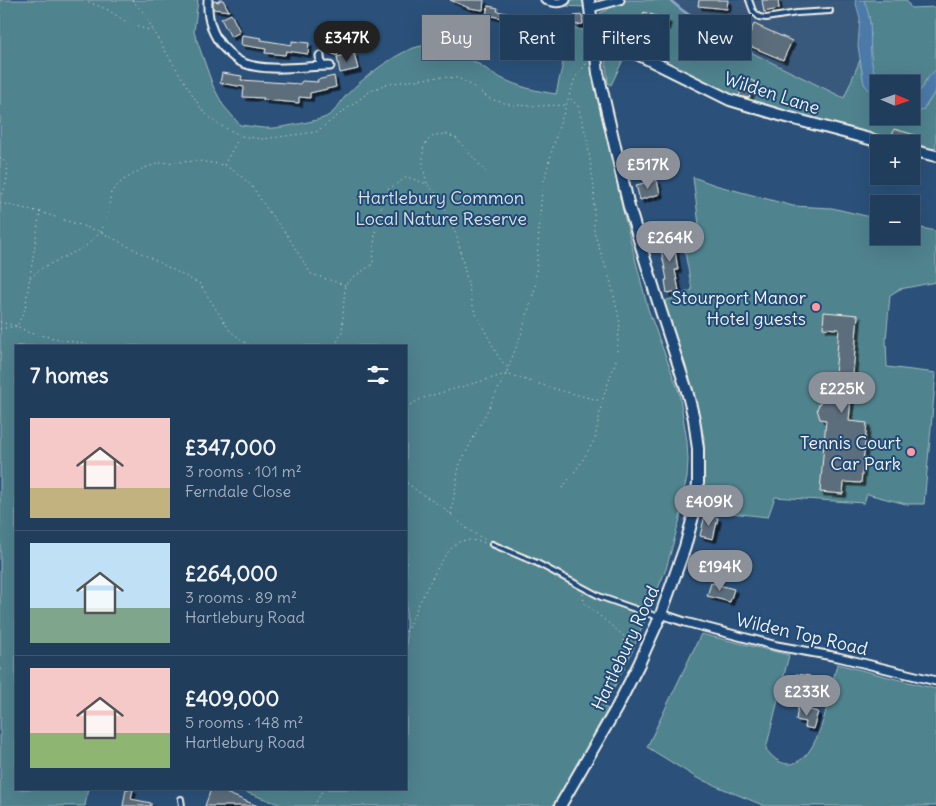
<!DOCTYPE html>
<html lang="en">
<head>
<meta charset="utf-8">
<style>
  :root { --surface:#203d5c; --page:#284462; --text:#f1f3f6; --muted:#a2aebb; --line:#3d5672; --accent:#8c9099 }
  body { margin:0; font-family:Delius,sans-serif; background:var(--page); color:var(--text); height:100vh; display:flex; flex-direction:column; font-size:19px; white-space:nowrap }
  * { box-sizing:border-box; margin:0 }
  p { font-size:16px; color:var(--muted) }
  .icon { flex:none; width:28px; height:28px; fill:none; stroke:currentColor; stroke-width:2; stroke-linecap:round; stroke-linejoin:round }
  .map { position:relative; flex:1; overflow:hidden }
  .sheet { position:absolute; left:15px; top:345px; width:392px; height:445px; display:flex; flex-direction:column; background:var(--surface); border-radius:0px; box-shadow:0 5px 20px #0002,0 0 0 1px var(--line) }
  .sheet>* { flex:none }
  .hud { position:absolute; left:422px; top:15px; width:438px; height:45px; display:flex; gap:10px }
  .needle { width:32px; rotate:92deg }
  .controls { position:absolute; left:870px; top:75px; display:grid; gap:10px }
  .controls a { display:grid; place-items:center; width:50px; height:50px; border-radius:0px; background:var(--surface); box-shadow:0 5px 20px #0002,0 0 0 1px var(--line); font-size:25px }
  .price { position:absolute; translate:-50% -42px; padding:0 11px; border-radius:18px; background:var(--accent); color:#fff; font-size:16px; line-height:32px; filter:drop-shadow(0 1px 2px #0008) }
  .price::after { content:''; position:absolute; left:50%; top:30px; width:15px; height:11px; margin-left:-8px; background:inherit; clip-path:polygon(0 0,100% 0,50% 100%) }
  .price.on { background:#222; color:#fff }
  ul { padding:0; list-style:none }
  li { display:flex; align-items:center; gap:15px; height:125px; padding:0 15px }
  li+li { border-top:1px solid var(--line) }
  li span { display:grid; place-items:center; flex:none; width:140px; height:100px; border-radius:0px; color:#555 }
  li>.icon { margin-inline-start:auto }
  span .icon { width:60px; height:60px; fill:#fffc; stroke-width:1 }
  li b { font-size:21px }
  h2 { display:flex; justify-content:space-between; align-items:center; height:60px; padding:0 15px; font-size:21px }
  .pill { padding:0 18px; border-radius:0px; background:var(--surface); box-shadow:0 5px 20px #0002,0 0 0 1px var(--line); font-size:18px; line-height:45px }
  .pill.on { background:var(--accent); color:#fff }
  .map>svg:first-child { display:block }
  .built { fill:#39597b }
  .green { fill:#50838e; stroke:#a2babb }
  .water { fill:#4c79a8; stroke:#8fa9c2 }
  .lines { fill:none; stroke-linecap:round; stroke-linejoin:round }
  .stream { stroke:#8fa9c2; stroke-width:2.5 }
  .building { fill:#5b6d7c; stroke:#f4f1e8; filter:url(#shadow) }
  .lane-casing { stroke:#f4f1e8; stroke-width:8 }
  .street-casing { stroke:#f4f1e8; stroke-width:11 }
  .secondary-casing { stroke:#f4f1e8; stroke-width:14 }
  .path { stroke:#f4f1e8; stroke-width:1; stroke-dasharray:1 4; stroke-linecap:butt }
  .lane { stroke:#1f4a7a; stroke-width:4 }
  .street { stroke:#1f4a7a; stroke-width:7 }
  .secondary { stroke:#1f4a7a; stroke-width:10 }
  .poi-dot { fill:#ff9aa2; stroke:#1f4a7a; stroke-width:2 }
  .labels { text-anchor:middle; dominant-baseline:central; stroke-width:4; stroke-linejoin:round; paint-order:stroke }
  .street-label { font-size:18px; fill:#f4f1e8; stroke:#1f4a7a }
  .park-label { font-size:18px; fill:#dbe0da; stroke:#1f4a7a }
  .poi-label { font-size:18px; fill:#f4f1e8; stroke:#1f4a7a; text-anchor:end }
</style>
</head>
<body>
<div class="map">
<svg width="936" height="806" viewBox="0 0 936 806">
  <defs>
    <filter id="shadow"><feDropShadow dx="3.5" dy="3.5" stdDeviation="0" flood-color="#0009"/></filter>
  </defs>
  <rect width="100%" height="100%" fill="#2b517a"/>
  <filter id="ink" filterUnits="userSpaceOnUse"><feTurbulence type="fractalNoise" baseFrequency=".02" numOctaves="2"/><feDisplacementMap in="SourceGraphic" scale="10" xChannelSelector="R" yChannelSelector="G"/><feConvolveMatrix kernelMatrix="1 2 1 2 8 2 1 2 1" color-interpolation-filters="sRGB"/></filter>
  <g filter="url(#ink)">
    <!-- built -->
    <path class="built" d="M670 0H855L860 18 858 46 860 60 844 98 728 41 707 25 684 12Z"/>
    <!-- green -->
    <path class="green" d="M0 0H198L194 32 213 86 223 105 240 125C251 126 263 129 274 128 284 127 317 121 326 117 335 112 338 106 344 98 357 82 401 48 422 46 453 42 476 64 501 78 519 87 536 91 556 94L571 27 588 31 599 95 622 207 648 309 679 392 687 441 688 460 687 478 683 493 680 519 666 569 631 654 604 707 608 709 554 806H284L237 789H406V346H16V789H88L85 806H0Z
      M570 0H583L584 7 564 6Z
      M620 0H670C684 12 707 29 725 32L728 41 844 98 860 60C863 78 863 87 879 98V116H911V112C926 113 929 100 936 90V156L911 150V144H888L746 102 604 31 599 22 600 13 607 10Z
      M864 0H906L911 8 936 7V70L925 81 923 88 913 98H911V84H881C866 68 872 42 870 23 869 15 866 7 864 0Z
      M612 52 625 56 611 85 608 83 605 57Z
      M693 177 715 185 793 206 832 208 879 219V236H911V226L936 231V282L900 289 890 295 886 340 887 367 936 373 924 504H906L867 494 864 503 775 497 768 517 703 510 704 438 693 389 663 301 671 299 692 290 682 236 700 233Z
      M701 634 789 655 766 749C782 771 800 768 813 745 825 725 831 687 837 664L936 689V806H765L697 778 647 747Z"/>
    <!-- water -->
    <path class="water" d="M855 0H864C867 8 869 15 870 23 872 43 867 68 881 84H879V98L871 92 864 84 858 46 860 18Z
      M936 70V90L923 110 918 112H911V97C926 91 923 79 936 70Z"/>
    <g class="lines">
      <!-- stream -->
      <path class="stream" d="M670 0C683 12 707 29 725 32"/>
    </g>
    <!-- building -->
    <path class="building" d="M219 0H223L229 11 213 9V1L219 2Z
      M450 0H484L483 10 469 8Z
      M699 0H728L727 9 698 6Z
      M762 0H778L779 9 764 12Z
      M488 6 498 8 497 11 519 16 518 20 530 21 529 25 547 28 546 30H559L558 35H565L564 45 550 44 521 37 522 31 516 30 517 21H514L513 23 501 20 502 18 486 15Z
      M644 12 668 20 666 27 642 19Z
      M231 14 240 32 231 37 221 19Z
      M582 15 583 24 575 25 574 16Z
      M754 24 792 41 783 60 745 44Z
      M242 35 262 38 261 40 292 45V41L309 43 308 54 286 51 285 55 265 53 266 49 241 45Z
      M327 36 343 45 337 56 320 48Z
      M354 53 358 69 340 73 337 57Z
      M222 73 242 76 241 80 300 84 302 81 318 82 317 80 334 76 336 87 310 93V98L299 97V103L263 100 264 98 243 97 244 87 220 83Z
      M746 78 755 82 749 98 739 96Z
      M894 129 915 135 913 143 892 137Z
      M657 180 660 194 640 200 636 185Z
      M673 236 678 270H675L679 291 667 293 665 280H667L659 238Z
      M824 312 858 315 849 421 867 423 861 483 844 482 843 494 820 492 826 420 820 419 817 409 823 396 833 399 839 329 823 328Z
      M705 515 718 518 713 539 700 536Z
      M711 583 734 589 730 602 707 596Z
      M796 674 810 676 808 689 794 686Z
      M798 707 818 712 813 729 804 727 805 722 796 720Z
      M126 789H133L131 799 151 803V806H123Z
      M211 789H228L226 793 258 806H205Z"/>
    <g class="lines">
      <!-- lane casing -->
      <g class="lane-casing">
        <path id="lane" d="M749 0 753 11 759 17 766 18 797 13 830 11
          M492 544 537 563 601 597 658 617
          M181 799 182 806"/>
      </g>
      <!-- street casing -->
      <g class="street-casing">
        <path id="street" d="M208 0C207 18 211 33 223 47 228 52 234 59 241 62 265 73 303 66 330 66
          M545 0C552 2 560 5 566 0
          M590 8 620 0
          M320 56 321 66
          M661 614 685 622 777 646 838 657 936 681"/>
      </g>
      <!-- secondary casing -->
      <g class="secondary-casing">
        <path id="secondary" d="M594 41 621 46 730 100 783 116 888 144
          M911 150 936 156
          M560 806 616 709 639 664 660 617 685 547 695 509 698 483V449L694 419 687 391 659 305 629 207 598 73 589 0"/>
      </g>
      <!-- path -->
      <path class="path" d="M84 0 108 10 131 25 153 31 202 110 217 124 240 135
        M132 0 144 13 153 30
        M0 157 7 164C8 175 7 187 0 197
        M224 165 240 136 263 139 316 132 369 92 386 84 439 77 458 78 471 85 490 99 512 105 538 106 565 105
        M427 183 423 167V149L427 141 435 135 446 134 456 138 486 172
        M0 203 40 212 25 309 17 326 29 333 95 346
        M40 212 101 232 200 284 230 331 250 346
        M30 278 42 268 85 247 101 232 108 213 111 192 122 181 142 169 159 163 199 161 224 165 236 172 251 185 269 212 287 235 311 274 345 285
        M0 322 16 326
        M0 329 16 326
        M335 346 342 332 345 285 355 276 373 264 375 233 380 210 387 190 407 177 427 184 436 193 448 216 457 237 474 310 499 358 508 368
        M406 407 423 398 506 374 559 390 601 401
        M406 478 407 483 420 493 445 509 466 528 487 541
        M562 488 581 463 595 439 602 401 616 360 620 323 611 283 594 232V187L587 139 578 106 569 97
        M451 514 459 466 506 374 522 332 535 288 542 188 556 136 575 78 587 63
        M583 594 584 603 624 636 620 664 625 669
        M406 632C414 614 441 554 456 544 465 537 476 541 486 543
        M314 806 323 789"/>
      <!-- lane -->
      <use href="#lane" class="lane"/>
      <!-- street -->
      <use href="#street" class="street"/>
      <!-- secondary -->
      <use href="#secondary" class="secondary"/>
    </g>
  </g>
  <!-- markers -->
  <g class="poi-dot">
    <circle cx="816" cy="307" r="5"/>
    <circle cx="911" cy="452" r="5"/>
  </g>
  <g class="labels">
    <!-- street labels -->
    <g class="street-label">
      <text transform="translate(772 93) rotate(18)">Wilden Lane</text>
      <text transform="translate(802 634) rotate(13)">Wilden Top Road</text>
      <text transform="translate(625 648) rotate(-65)">Hartlebury Road</text>
    </g>
    <!-- park labels -->
    <g class="park-label">
      <text x="441" y="197">Hartlebury Common<tspan x="441" dy="21">Local Nature Reserve</tspan></text>
    </g>
    <!-- poi labels -->
    <g class="poi-label">
      <text x="806" y="297">Stourport Manor<tspan x="806" dy="21">Hotel guests</tspan></text>
      <text x="901" y="442">Tennis Court<tspan x="901" dy="21">Car Park</tspan></text>
    </g>
  </g>
</svg>
<div class="controls">
<a><svg class="needle" viewBox="-14 -14 28 28"><path d="M0-13l5 13h-10z" fill="#e53935"/><path d="M0 13l5-13h-10z" fill="#a2aebb"/></svg></a>
<a>+</a>
<a>−</a>
</div>
<b class="price on" style="left:347px;top:63px">£347K</b>
<b class="price" style="left:648px;top:190px">£517K</b>
<b class="price" style="left:670px;top:263px">£264K</b>
<b class="price" style="left:842px;top:414px">£225K</b>
<b class="price" style="left:709px;top:527px">£409K</b>
<b class="price" style="left:720px;top:592px">£194K</b>
<b class="price" style="left:807px;top:717px">£233K</b>
<div class="hud">
<a class="pill on">Buy</a>
<a class="pill">Rent</a>
<a class="pill">Filters</a>
<a class="pill">New</a>
</div>
<section class="sheet">
<h2>7 homes<svg class="icon" aria-label="filters" viewBox="0 0 24 24"><path d="M4 7h16M4 17h16"/><circle cx="9" cy="7" r="2"/><circle cx="15" cy="17" r="2"/></svg></h2>
<ul>
<li><span style="background:linear-gradient(#f6c9c9 70%,#c2b280 0)"><svg class="icon" aria-label="home" viewBox="0 0 24 24"><path d="M3 11l9-7 9 7M6 9v11h12V9"/></svg></span><div><b>£347,000</b><p>3 rooms · 101 m²</p><p>Ferndale Close</p></div></li>
<li><span style="background:linear-gradient(#bfe0f5 65%,#7fa58c 0)"><svg class="icon" aria-label="home" viewBox="0 0 24 24"><path d="M3 11l9-7 9 7M6 9v11h12V9"/></svg></span><div><b>£264,000</b><p>3 rooms · 89 m²</p><p>Hartlebury Road</p></div></li>
<li><span style="background:linear-gradient(#f6c9c9 65%,#8fb573 0)"><svg class="icon" aria-label="home" viewBox="0 0 24 24"><path d="M3 11l9-7 9 7M6 9v11h12V9"/></svg></span><div><b>£409,000</b><p>5 rooms · 148 m²</p><p>Hartlebury Road</p></div></li>
</ul>
</section>
</div>
</body>
</html>
